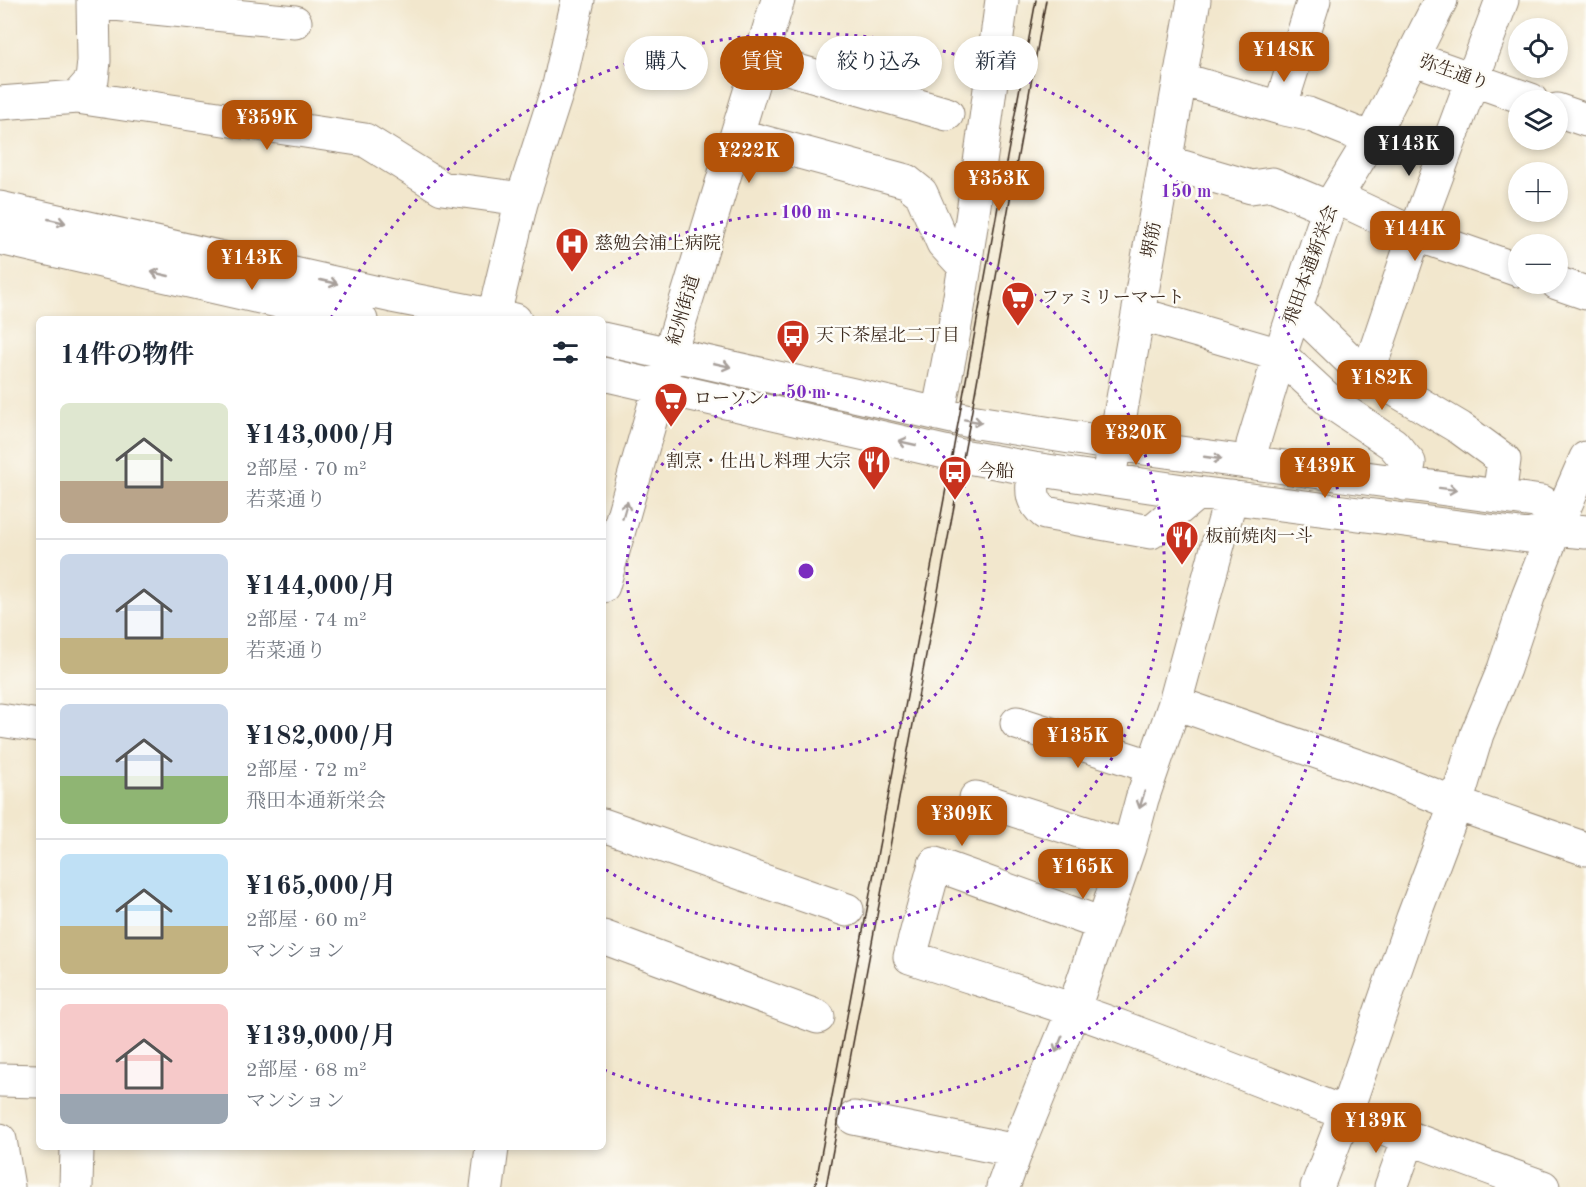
<!DOCTYPE html>
<html lang="ja">
<head>
<meta charset="utf-8">
<style>
  :root { --surface:#fff; --page:#f6f6f7; --text:#1f2937; --muted:#747a83; --line:#e0e1e3; --accent:#b45309 }
  body { margin:0; font-family:"Old Standard TT","Noto Serif JP",serif; background:var(--page); color:var(--text); height:100vh; display:flex; flex-direction:column; font-size:22px; white-space:nowrap }
  * { box-sizing:border-box; margin:0 }
  p { font-size:20px; color:var(--muted) }
  .icon { flex:none; width:33px; height:33px; fill:none; stroke:currentColor; stroke-width:2; stroke-linecap:round; stroke-linejoin:round }
  .map { position:relative; flex:1; overflow:hidden }
  .details { position:absolute; left:36px; top:316px; width:570px; height:834px; display:flex; flex-direction:column; background:var(--surface); border-radius:9px; box-shadow:0 3px 9px #0003 }
  .details>* { flex:none }
  .guide { position:absolute; left:624px; top:36px; width:570px; height:54px; display:flex; gap:12px }
  .buttons { position:absolute; left:1508px; top:18px; display:grid; gap:12px }
  .buttons a { display:grid; place-items:center; width:60px; height:60px; border-radius:50%; background:var(--surface); box-shadow:0 3px 9px #0003; font-size:30px }
  .price { position:absolute; translate:-50% -51px; padding:0 14px; border-radius:12px; background:var(--accent); color:#fff; font-size:20px; line-height:39px; filter:drop-shadow(0 2px 3px #0008) }
  .price::after { content:''; position:absolute; left:50%; top:36px; width:18px; height:14px; margin-left:-9px; background:inherit; clip-path:polygon(0 0,100% 0,50% 100%) }
  .price.active { background:#222; color:#fff }
  ul { padding:0; list-style:none }
  li { display:flex; align-items:center; gap:18px; height:150px; padding:0 24px }
  li+li { border-top:2px solid var(--line) }
  li span { display:grid; place-items:center; flex:none; width:168px; height:120px; border-radius:9px; color:#555 }
  li>.icon { margin-inline-start:auto }
  span .icon { width:72px; height:72px; fill:#fffc; stroke-width:1 }
  li b { font-size:26px }
  h2 { display:flex; justify-content:space-between; align-items:center; height:72px; padding:0 24px; font-size:26px }
  .chip { padding:0 21px; border-radius:27px; background:var(--surface); box-shadow:0 3px 9px #0003; font-size:21px; line-height:54px }
  .chip.active { background:var(--accent); color:#fff }
  .map>svg:first-child { display:block }
  .lines { fill:none; stroke-linecap:round; stroke-linejoin:round }
  .minor-casing { stroke:#968876; stroke-width:35 }
  .minor { stroke:#fff; stroke-width:33 }
  .tram { stroke:#3b2a1e; stroke-width:1.5 }
  .oneway { stroke:#a79f9a }
  .ring { fill:none; stroke:#7b2cbf; stroke-width:3; stroke-dasharray:3 6 }
  .labels { text-anchor:middle; dominant-baseline:central; stroke-width:5; stroke-linejoin:round; paint-order:stroke }
  .street-label { font-size:18px; fill:#3b2a1e; stroke:#fdfcf7 }
  .poi-label { font-size:18px; fill:#3b2a1e; stroke:#fdfcf7; text-anchor:start }
  .centre { fill:#7b2cbf; stroke:#fdfcf7; stroke-width:3 }
  .ring-label { font-size:18px; text-anchor:middle; font-weight:bold; fill:#7b2cbf; stroke:#fdfcf7; stroke-width:5; stroke-linejoin:round; paint-order:stroke }
</style>
</head>
<body>
<div class="map">
<svg width="1586" height="1187" viewBox="0 0 1586 1187">
  <rect width="100%" height="100%" fill="#fdfcf7"/>
  <filter id="ink" filterUnits="userSpaceOnUse"><feTurbulence type="fractalNoise" baseFrequency=".0167" numOctaves="2"/><feDisplacementMap in="SourceGraphic" scale="12" xChannelSelector="R" yChannelSelector="G"/><feConvolveMatrix kernelMatrix="1 2 1 2 8 2 1 2 1" color-interpolation-filters="sRGB"/></filter>
  <filter id="wash" filterUnits="userSpaceOnUse"><feTurbulence type="fractalNoise" baseFrequency=".008" numOctaves="4" result="noise"/><feDisplacementMap in="SourceGraphic" scale="24" xChannelSelector="R" yChannelSelector="G"/><feGaussianBlur stdDeviation="1.35" result="paint"/><feColorMatrix in="noise" values="0 0 0 0 0 0 0 0 0 0 0 0 0 0 0 0 0 1.4 0 .05"/><feComposite in="paint" operator="in"/></filter>
  <g filter="url(#wash)">
    <rect width="100%" height="100%" fill="#f2e7cd"/>
  </g>
  <g filter="url(#ink)">
    <g class="lines">
      <!-- minor casing -->
      <g class="minor-casing">
        <path id="minor" d="M94 2 295 22
          M1412 58 1531 100
          M760 60 947 114
          M1180 79 1280 108 1308 114 1371 139
          M77 97 92 80 94 61 93 0
          M0 103 77 97 365 140 442 188 522 199
          M1280 108 1314 0
          M1557 110 1586 120
          M737 135 906 181 921 193 943 243 965 267
          M1166 162 1251 187 1272 184 1329 208
          M1336 197 1415 234 1518 270
          M0 208 392 296 515 320
          M0 238 361 320
          M1557 283 1586 293
          M1296 308 1357 367 1460 428 1504 460 1499 496
          M1139 314 1280 355 1332 403 1393 444 1409 463 1405 484
          M494 315 521 203 559 85 578 0
          M603 339 970 421 1114 444 1542 502 1555 529
          M1368 373 1415 234 1502 0
          M603 374 962 456 1034 469 1197 493 1528 536 1555 529 1586 532
          M938 414C967 277 983 138 1002 0
          M1253 444 1280 355 1329 208 1371 139 1441 0
          M1111 466 1194 0
          M1034 469C1033 489 1028 498 1045 513L1151 532 1197 493
          M603 586 660 386 778 0
          M1175 703 1381 774 1456 804 1586 849
          M0 720 39 726
          M1017 723 1153 767
          M976 798 1129 847
          M603 825 847 910
          M1102 924 935 864 910 957C982 981 1055 1002 1126 1029 1265 1081 1403 1138 1543 1187
          M603 937 818 1017
          M0 1080 39 1081
          M854 1118 1016 1151
          M0 1140 8 1187
          M76 1187 77 1148
          M487 1187 492 1148
          M1003 1187 1016 1151 1073 1011 1129 847 1142 799 1175 703 1231 497
          M1317 1187 1346 1112 1413 918 1456 804 1477 734 1504 669 1528 597 1555 529 1586 458
          M1391 1187 1409 1138"/>
      </g>
      <!-- minor -->
      <use href="#minor" class="minor"/>
      <!-- tram -->
      <path class="tram" d="M815 1187 950 467 1036 0
        M826 1187 970 421 1046 0"/>
    </g>
    <!-- one-way arrows -->
    <defs><path id="oneway-shaft" d="M-6 0H5M1.5-3L5.5 0L1.5 3" fill="none" stroke-width="1.6" stroke-linecap="round" stroke-linejoin="round" transform="scale(1.5)"/></defs>
    <g class="oneway">
      <use href="#oneway-shaft" transform="translate(57 221) rotate(13)"/>
      <use href="#oneway-shaft" transform="translate(160 274) rotate(-167)"/>
      <use href="#oneway-shaft" transform="translate(329 282) rotate(13)"/>
      <use href="#oneway-shaft" transform="translate(722 365) rotate(13)"/>
      <use href="#oneway-shaft" transform="translate(973 421) rotate(10)"/>
      <use href="#oneway-shaft" transform="translate(907 443) rotate(-167)"/>
      <use href="#oneway-shaft" transform="translate(1213 458) rotate(8)"/>
      <use href="#oneway-shaft" transform="translate(1448 489) rotate(7)"/>
      <use href="#oneway-shaft" transform="translate(625 510) rotate(-74)"/>
      <use href="#oneway-shaft" transform="translate(1142 800) rotate(107)"/>
      <use href="#oneway-shaft" transform="translate(1059 1044) rotate(112)"/>
    </g>
  </g>
  <!-- distance rings -->
  <g class="ring">
    <circle cx="806" cy="571" r="179"/>
    <path d="M550 319A359 359 0 1 1 605 869"/>
    <path d="M331 318A538 538 0 1 1 604 1070"/>
  </g>
  <!-- icons -->
  <defs>
    <g id="hospital-pin" transform="scale(1.725)"><path d="M0 17L-7.5 6A9.5 9.5 0 1 1 7.5 6Z" fill="#c8321e" stroke="#fdfcf7"/><path d="M-5-5h3v3.5h4V-5h3V5h-3V1.5h-4V5h-3Z" fill="#fff"/></g>
    <g id="supermarket-pin" transform="scale(1.725)"><path d="M0 17L-7.5 6A9.5 9.5 0 1 1 7.5 6Z" fill="#c8321e" stroke="#fdfcf7"/><path d="M-6-5.5h2.5l.6 2H6L4.5 2H-2.5L-4.4-4H-6ZM-1.5 3.2a1.3 1.3 0 1 0 .1 0ZM3 3.2a1.3 1.3 0 1 0 .1 0Z" fill="#fff"/></g>
    <g id="bus-pin" transform="scale(1.725)"><path d="M0 17L-7.5 6A9.5 9.5 0 1 1 7.5 6Z" fill="#c8321e" stroke="#fdfcf7"/><path d="M-5-6H5V4H4V6H2V4H-2V6H-4V4H-5ZM-3.5-4V0h7V-4ZM-3.5 1.2v1.5H-2V1.2ZM2 1.2v1.5H3.5V1.2Z" fill="#fff"/></g>
    <g id="restaurant-pin" transform="scale(1.725)"><path d="M0 17L-7.5 6A9.5 9.5 0 1 1 7.5 6Z" fill="#c8321e" stroke="#fdfcf7"/><path d="M-5-6h1v4h1v-4h1v4h1v-4h1v5L-1.5 .5V6h-2V.5L-5-1ZM5-6V6H3V1.5H1.5Q1.5-4 5-6Z" fill="#fff"/></g>
  </defs>
  <g fill-rule="evenodd">
    <use href="#hospital-pin" x="572" y="244"/>
    <use href="#supermarket-pin" x="1018" y="298"/>
    <use href="#bus-pin" x="793" y="336"/>
    <use href="#supermarket-pin" x="671" y="399"/>
    <use href="#restaurant-pin" x="874" y="462"/>
    <use href="#bus-pin" x="955" y="472"/>
    <use href="#restaurant-pin" x="1182" y="537"/>
  </g>
  <g class="labels">
    <!-- street labels -->
    <g class="street-label">
      <text transform="translate(1454 73) rotate(20)">弥生通り</text>
      <text transform="translate(1152 240) rotate(-80)">堺筋</text>
      <text transform="translate(1311 265) rotate(-70)">飛田本通新栄会</text>
      <text transform="translate(684 310) rotate(-73)">紀州街道</text>
    </g>
    <!-- poi labels -->
    <g class="poi-label">
      <text x="595" y="244">慈勉会浦上病院</text>
      <text x="1041" y="298">ファミリーマート</text>
      <text x="816" y="336">天下茶屋北二丁目</text>
      <text x="694" y="399">ローソン</text>
      <text x="851" y="462" text-anchor="end">割烹・仕出し料理 大宗</text>
      <text x="978" y="472">今船</text>
      <text x="1205" y="537">板前焼肉一斗</text>
    </g>
  </g>
  <circle cx="806" cy="571" r="9" class="centre"/>
  <g class="ring-label">
    <text x="1186" y="197">150 m</text>
    <text x="806" y="218">100 m</text>
    <text x="806" y="398">50 m</text>
  </g>
</svg>
<div class="buttons">
<a><svg class="icon" aria-label="locate" viewBox="0 0 24 24"><circle cx="12" cy="12" r="6"/><path d="M12 2v4M12 18v4M2 12h4M18 12h4"/></svg></a>
<a><svg class="icon" aria-label="layers" viewBox="0 0 24 24"><path d="M12 4l9 5-9 5-9-5zM3 14l9 5 9-5"/></svg></a>
<a>+</a>
<a>−</a>
</div>
<b class="price" style="left:1284px;top:83px">¥148K</b>
<b class="price" style="left:267px;top:151px">¥359K</b>
<b class="price active" style="left:1409px;top:177px">¥143K</b>
<b class="price" style="left:749px;top:184px">¥222K</b>
<b class="price" style="left:999px;top:212px">¥353K</b>
<b class="price" style="left:1415px;top:262px">¥144K</b>
<b class="price" style="left:252px;top:291px">¥143K</b>
<b class="price" style="left:1382px;top:411px">¥182K</b>
<b class="price" style="left:1136px;top:466px">¥320K</b>
<b class="price" style="left:1325px;top:499px">¥439K</b>
<b class="price" style="left:1078px;top:769px">¥135K</b>
<b class="price" style="left:962px;top:847px">¥309K</b>
<b class="price" style="left:1083px;top:900px">¥165K</b>
<b class="price" style="left:1376px;top:1154px">¥139K</b>
<div class="guide">
<a class="chip">購入</a>
<a class="chip active">賃貸</a>
<a class="chip">絞り込み</a>
<a class="chip">新着</a>
</div>
<section class="details">
<h2>14件の物件<svg class="icon" aria-label="filters" viewBox="0 0 24 24"><path d="M4 7h16M4 17h16"/><circle cx="9" cy="7" r="2"/><circle cx="15" cy="17" r="2"/></svg></h2>
<ul>
<li><span style="background:linear-gradient(#dfe7d0 65%,#b9a48a 0)"><svg class="icon" aria-label="home" viewBox="0 0 24 24"><path d="M3 11l9-7 9 7M6 9v11h12V9"/></svg></span><div><b>¥143,000/月</b><p>2部屋 · 70 m²</p><p>若菜通り</p></div></li>
<li><span style="background:linear-gradient(#c9d6e8 70%,#c2b280 0)"><svg class="icon" aria-label="home" viewBox="0 0 24 24"><path d="M3 11l9-7 9 7M6 9v11h12V9"/></svg></span><div><b>¥144,000/月</b><p>2部屋 · 74 m²</p><p>若菜通り</p></div></li>
<li><span style="background:linear-gradient(#c9d6e8 60%,#8fb573 0)"><svg class="icon" aria-label="home" viewBox="0 0 24 24"><path d="M3 11l9-7 9 7M6 9v11h12V9"/></svg></span><div><b>¥182,000/月</b><p>2部屋 · 72 m²</p><p>飛田本通新栄会</p></div></li>
<li><span style="background:linear-gradient(#bfe0f5 60%,#c2b280 0)"><svg class="icon" aria-label="home" viewBox="0 0 24 24"><path d="M3 11l9-7 9 7M6 9v11h12V9"/></svg></span><div><b>¥165,000/月</b><p>2部屋 · 60 m²</p><p>マンション</p></div></li>
<li><span style="background:linear-gradient(#f6c9c9 75%,#9aa5b1 0)"><svg class="icon" aria-label="home" viewBox="0 0 24 24"><path d="M3 11l9-7 9 7M6 9v11h12V9"/></svg></span><div><b>¥139,000/月</b><p>2部屋 · 68 m²</p><p>マンション</p></div></li>
</ul>
</section>
</div>
</body>
</html>
